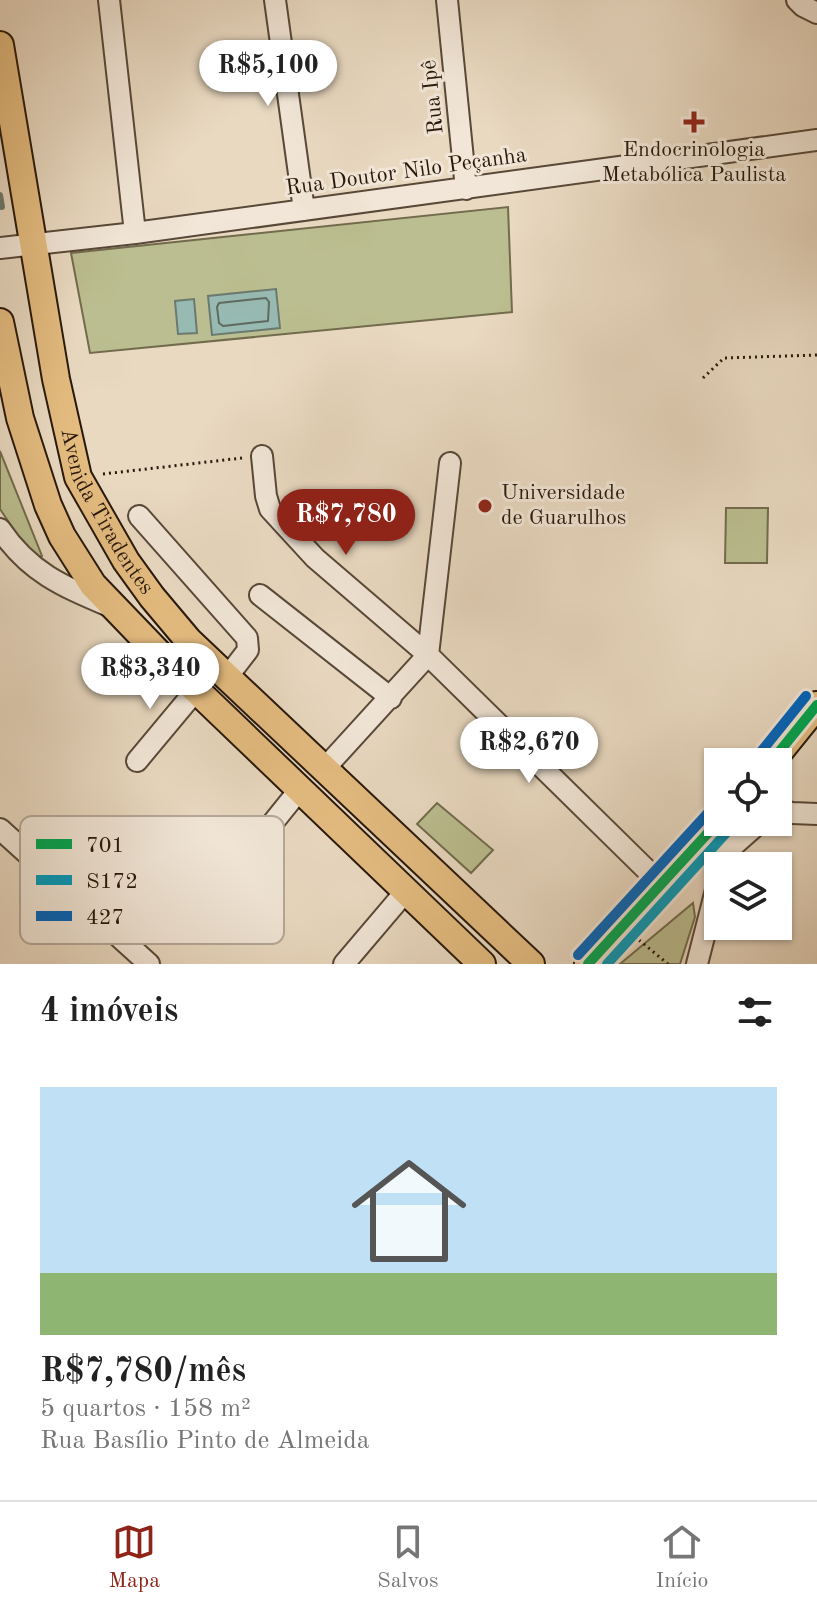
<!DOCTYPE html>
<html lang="pt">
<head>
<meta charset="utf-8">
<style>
  :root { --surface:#fff; --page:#f2f2f2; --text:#222; --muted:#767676; --line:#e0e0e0; --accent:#8f2418 }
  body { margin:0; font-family:"Old Standard TT",serif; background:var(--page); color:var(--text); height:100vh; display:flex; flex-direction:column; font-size:30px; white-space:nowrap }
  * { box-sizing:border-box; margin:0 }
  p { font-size:26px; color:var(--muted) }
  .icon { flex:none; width:44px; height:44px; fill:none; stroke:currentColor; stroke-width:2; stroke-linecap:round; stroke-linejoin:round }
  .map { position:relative; height:964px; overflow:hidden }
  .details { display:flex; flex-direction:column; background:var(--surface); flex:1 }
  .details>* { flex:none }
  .buttons { position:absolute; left:704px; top:748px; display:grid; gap:16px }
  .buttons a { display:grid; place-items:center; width:88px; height:88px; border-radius:0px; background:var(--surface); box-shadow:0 2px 6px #0004; font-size:40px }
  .price { position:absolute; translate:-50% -68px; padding:0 18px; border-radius:28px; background:#fff; color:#222; font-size:26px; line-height:52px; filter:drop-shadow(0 2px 4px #0008) }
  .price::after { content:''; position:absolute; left:50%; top:48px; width:24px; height:18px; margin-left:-12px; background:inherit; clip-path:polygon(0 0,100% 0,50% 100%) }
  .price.active { background:var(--accent); color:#fff }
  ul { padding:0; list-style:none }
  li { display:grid; align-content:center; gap:16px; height:424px; padding:0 40px }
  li+li { border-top:2px solid var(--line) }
  li span { display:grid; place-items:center; height:248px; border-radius:0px; color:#555 }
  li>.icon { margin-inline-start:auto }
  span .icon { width:144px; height:144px; fill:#fffc; stroke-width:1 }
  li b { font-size:34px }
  h2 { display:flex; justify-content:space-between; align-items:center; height:96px; padding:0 40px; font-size:34px }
  .tabs { display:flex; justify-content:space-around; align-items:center; height:112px; border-top:2px solid var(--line); background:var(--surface); font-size:22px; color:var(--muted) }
  .tabs a { display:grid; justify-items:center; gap:4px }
  .tabs .active { color:var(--accent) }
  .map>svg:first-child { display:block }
  .green { fill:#bbbe90; stroke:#726b4d; stroke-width:2 }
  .water { fill:#97bab2; stroke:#6b796f; stroke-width:2 }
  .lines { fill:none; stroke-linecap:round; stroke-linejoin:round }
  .shore { stroke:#60695e; stroke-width:2 }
  .stream { stroke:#6b796f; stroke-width:6 }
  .minor-casing { stroke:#584838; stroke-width:24 }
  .major-casing { stroke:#28180a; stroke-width:30 }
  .path { stroke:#28180a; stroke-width:3; stroke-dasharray:2 4; stroke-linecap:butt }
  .minor { stroke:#f1e6d7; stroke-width:20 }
  .major { stroke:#e4bc80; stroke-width:26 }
  .bus-1-casing { stroke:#f1e6d7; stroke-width:16 }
  .bus-2-casing { stroke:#f1e6d7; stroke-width:16 }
  .bus-3-casing { stroke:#f1e6d7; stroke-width:16 }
  .bus-1 { stroke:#00a651; stroke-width:10 }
  .bus-2 { stroke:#049aba; stroke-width:10 }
  .bus-3 { stroke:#0065bd; stroke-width:10 }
  .poi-dot { fill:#8f2418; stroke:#f1e6d7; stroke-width:3 }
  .labels { text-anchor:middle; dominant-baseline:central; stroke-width:6; stroke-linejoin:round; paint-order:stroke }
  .street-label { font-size:22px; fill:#28180a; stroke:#f1e6d7 }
  .poi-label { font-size:22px; fill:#28180a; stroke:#f1e6d7 }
  .key { fill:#f1e6d7; stroke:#b5a89a; stroke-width:2 }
  .key-label { font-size:22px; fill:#28180a }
</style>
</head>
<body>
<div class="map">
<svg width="817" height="964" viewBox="0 0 817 964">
  <rect width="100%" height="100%" fill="#e9d9c1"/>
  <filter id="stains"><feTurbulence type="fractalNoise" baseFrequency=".0025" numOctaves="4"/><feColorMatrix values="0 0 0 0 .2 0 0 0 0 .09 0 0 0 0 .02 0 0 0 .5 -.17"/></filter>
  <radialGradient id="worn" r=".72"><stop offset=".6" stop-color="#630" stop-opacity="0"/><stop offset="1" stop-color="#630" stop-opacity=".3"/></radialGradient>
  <!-- green -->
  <path class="green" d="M508 207 512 312 90 353 71 253Z
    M0 451 42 556 34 560 0 509Z
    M726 508H768L767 563H725Z
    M437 803 493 850 471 873 417 824Z
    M693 903 695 917 680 964H620Z"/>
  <!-- water -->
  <path class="water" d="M276 289 280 328 212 335 208 296Z
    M194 299 197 333 178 334 175 301Z"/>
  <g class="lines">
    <!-- shore -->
    <path class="shore" d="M266 298 269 302 268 321 223 326 219 323 217 307 219 303Z"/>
    <!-- stream -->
    <path class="stream" d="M0 195 2 207"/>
    <!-- minor casing -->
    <g class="minor-casing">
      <path id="minor" d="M109 0 135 233
        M275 0 304 210
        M447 0 466 189
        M797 0 803 6 817 13
        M0 248 135 233 817 140
        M262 456 266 496 270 509 315 558 428 655 661 884
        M139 516 247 638 248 650 228 676
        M0 529C29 572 62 586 109 606
        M260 595 391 698
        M428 655 450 463
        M137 761 197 689
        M325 768 428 655
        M778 809 792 813 817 814
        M0 829 149 964
        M722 866 734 845 760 822
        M218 891 300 789
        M344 964 406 891
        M697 964 718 882"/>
    </g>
    <!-- major casing -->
    <g class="major-casing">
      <g id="major">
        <path id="s1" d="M0 45 56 379 78 477 126 561 152 597 189 641 531 964"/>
        <path d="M0 322 20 418 48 505 62 536 93 585 168 663 482 964"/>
        <path d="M771 762 817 705"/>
        <path d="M588 964 718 822"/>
      </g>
    </g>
    <!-- path -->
    <path class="path" d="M703 378 724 358 817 355
      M103 474 242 458
      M639 940 668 964"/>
    <!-- minor -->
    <use href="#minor" class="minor"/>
    <!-- major -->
    <use href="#major" class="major"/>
    <!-- bus-1 casing -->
    <g class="bus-1-casing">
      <path id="bus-1" d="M771 762 817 705
        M588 964 718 822"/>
    </g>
    <!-- bus-2 casing -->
    <g class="bus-2-casing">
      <path id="bus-2" d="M607 964 728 831"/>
    </g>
    <!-- bus-3 casing -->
    <g class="bus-3-casing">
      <path id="bus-3" d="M760 753 806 696
        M578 955 708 813"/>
    </g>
    <!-- bus-1 -->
    <use href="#bus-1" class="bus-1"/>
    <!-- bus-2 -->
    <use href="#bus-2" class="bus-2"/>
    <!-- bus-3 -->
    <use href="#bus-3" class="bus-3"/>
  </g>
  <!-- markers -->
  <g class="poi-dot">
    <path d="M690 110h8v8h8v8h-8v8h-8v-8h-8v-8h8z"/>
    <circle cx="485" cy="506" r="8"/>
  </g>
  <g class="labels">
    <!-- street labels -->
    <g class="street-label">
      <text transform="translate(433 97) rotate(-96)">Rua Ipê</text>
      <text transform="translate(406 172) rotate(-8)">Rua Doutor Nilo Peçanha</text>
      <text stroke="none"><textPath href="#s1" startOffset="482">Avenida Tiradentes</textPath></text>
    </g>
    <!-- poi labels -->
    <g class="poi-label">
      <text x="694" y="150">Endocrinologia<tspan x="694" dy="25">Metabólica Paulista</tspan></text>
      <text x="501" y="493" text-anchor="start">Universidade<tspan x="501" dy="25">de Guarulhos</tspan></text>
    </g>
  </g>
  <!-- legend -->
  <rect x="20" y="816" width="264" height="128" rx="12" class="key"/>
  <rect x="36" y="839" width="36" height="10" fill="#00a651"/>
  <rect x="36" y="875" width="36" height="10" fill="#049aba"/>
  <rect x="36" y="911" width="36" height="10" fill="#0065bd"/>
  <g class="key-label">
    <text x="86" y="852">701</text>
    <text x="86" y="888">S172</text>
    <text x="86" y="924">427</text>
  </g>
  <rect width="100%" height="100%" filter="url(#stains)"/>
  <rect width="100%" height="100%" fill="url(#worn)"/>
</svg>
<div class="buttons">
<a><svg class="icon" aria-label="locate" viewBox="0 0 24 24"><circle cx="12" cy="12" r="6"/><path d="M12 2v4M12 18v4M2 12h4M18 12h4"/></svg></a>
<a><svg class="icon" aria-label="layers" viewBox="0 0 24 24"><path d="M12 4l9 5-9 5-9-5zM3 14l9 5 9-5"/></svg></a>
</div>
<b class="price" style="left:268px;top:108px">R$5,100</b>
<b class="price active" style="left:346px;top:557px">R$7,780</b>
<b class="price" style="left:150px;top:711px">R$3,340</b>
<b class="price" style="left:529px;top:785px">R$2,670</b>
</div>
<section class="details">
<h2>4 imóveis<svg class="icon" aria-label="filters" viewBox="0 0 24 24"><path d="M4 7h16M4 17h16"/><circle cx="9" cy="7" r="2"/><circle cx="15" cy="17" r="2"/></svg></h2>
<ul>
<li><span style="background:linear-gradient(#bfe0f5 75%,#8fb573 0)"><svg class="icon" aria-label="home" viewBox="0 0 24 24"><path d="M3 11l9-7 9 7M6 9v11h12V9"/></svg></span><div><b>R$7,780/mês</b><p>5 quartos · 158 m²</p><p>Rua Basílio Pinto de Almeida</p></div></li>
</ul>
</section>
<nav class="tabs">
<a class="active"><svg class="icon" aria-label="map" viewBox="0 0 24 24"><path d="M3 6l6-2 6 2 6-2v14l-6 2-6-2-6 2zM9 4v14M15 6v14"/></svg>Mapa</a>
<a><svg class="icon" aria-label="saved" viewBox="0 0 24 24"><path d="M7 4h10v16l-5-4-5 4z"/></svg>Salvos</a>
<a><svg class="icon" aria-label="home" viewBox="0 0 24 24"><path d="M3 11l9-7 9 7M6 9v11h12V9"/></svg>Início</a>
</nav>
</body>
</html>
